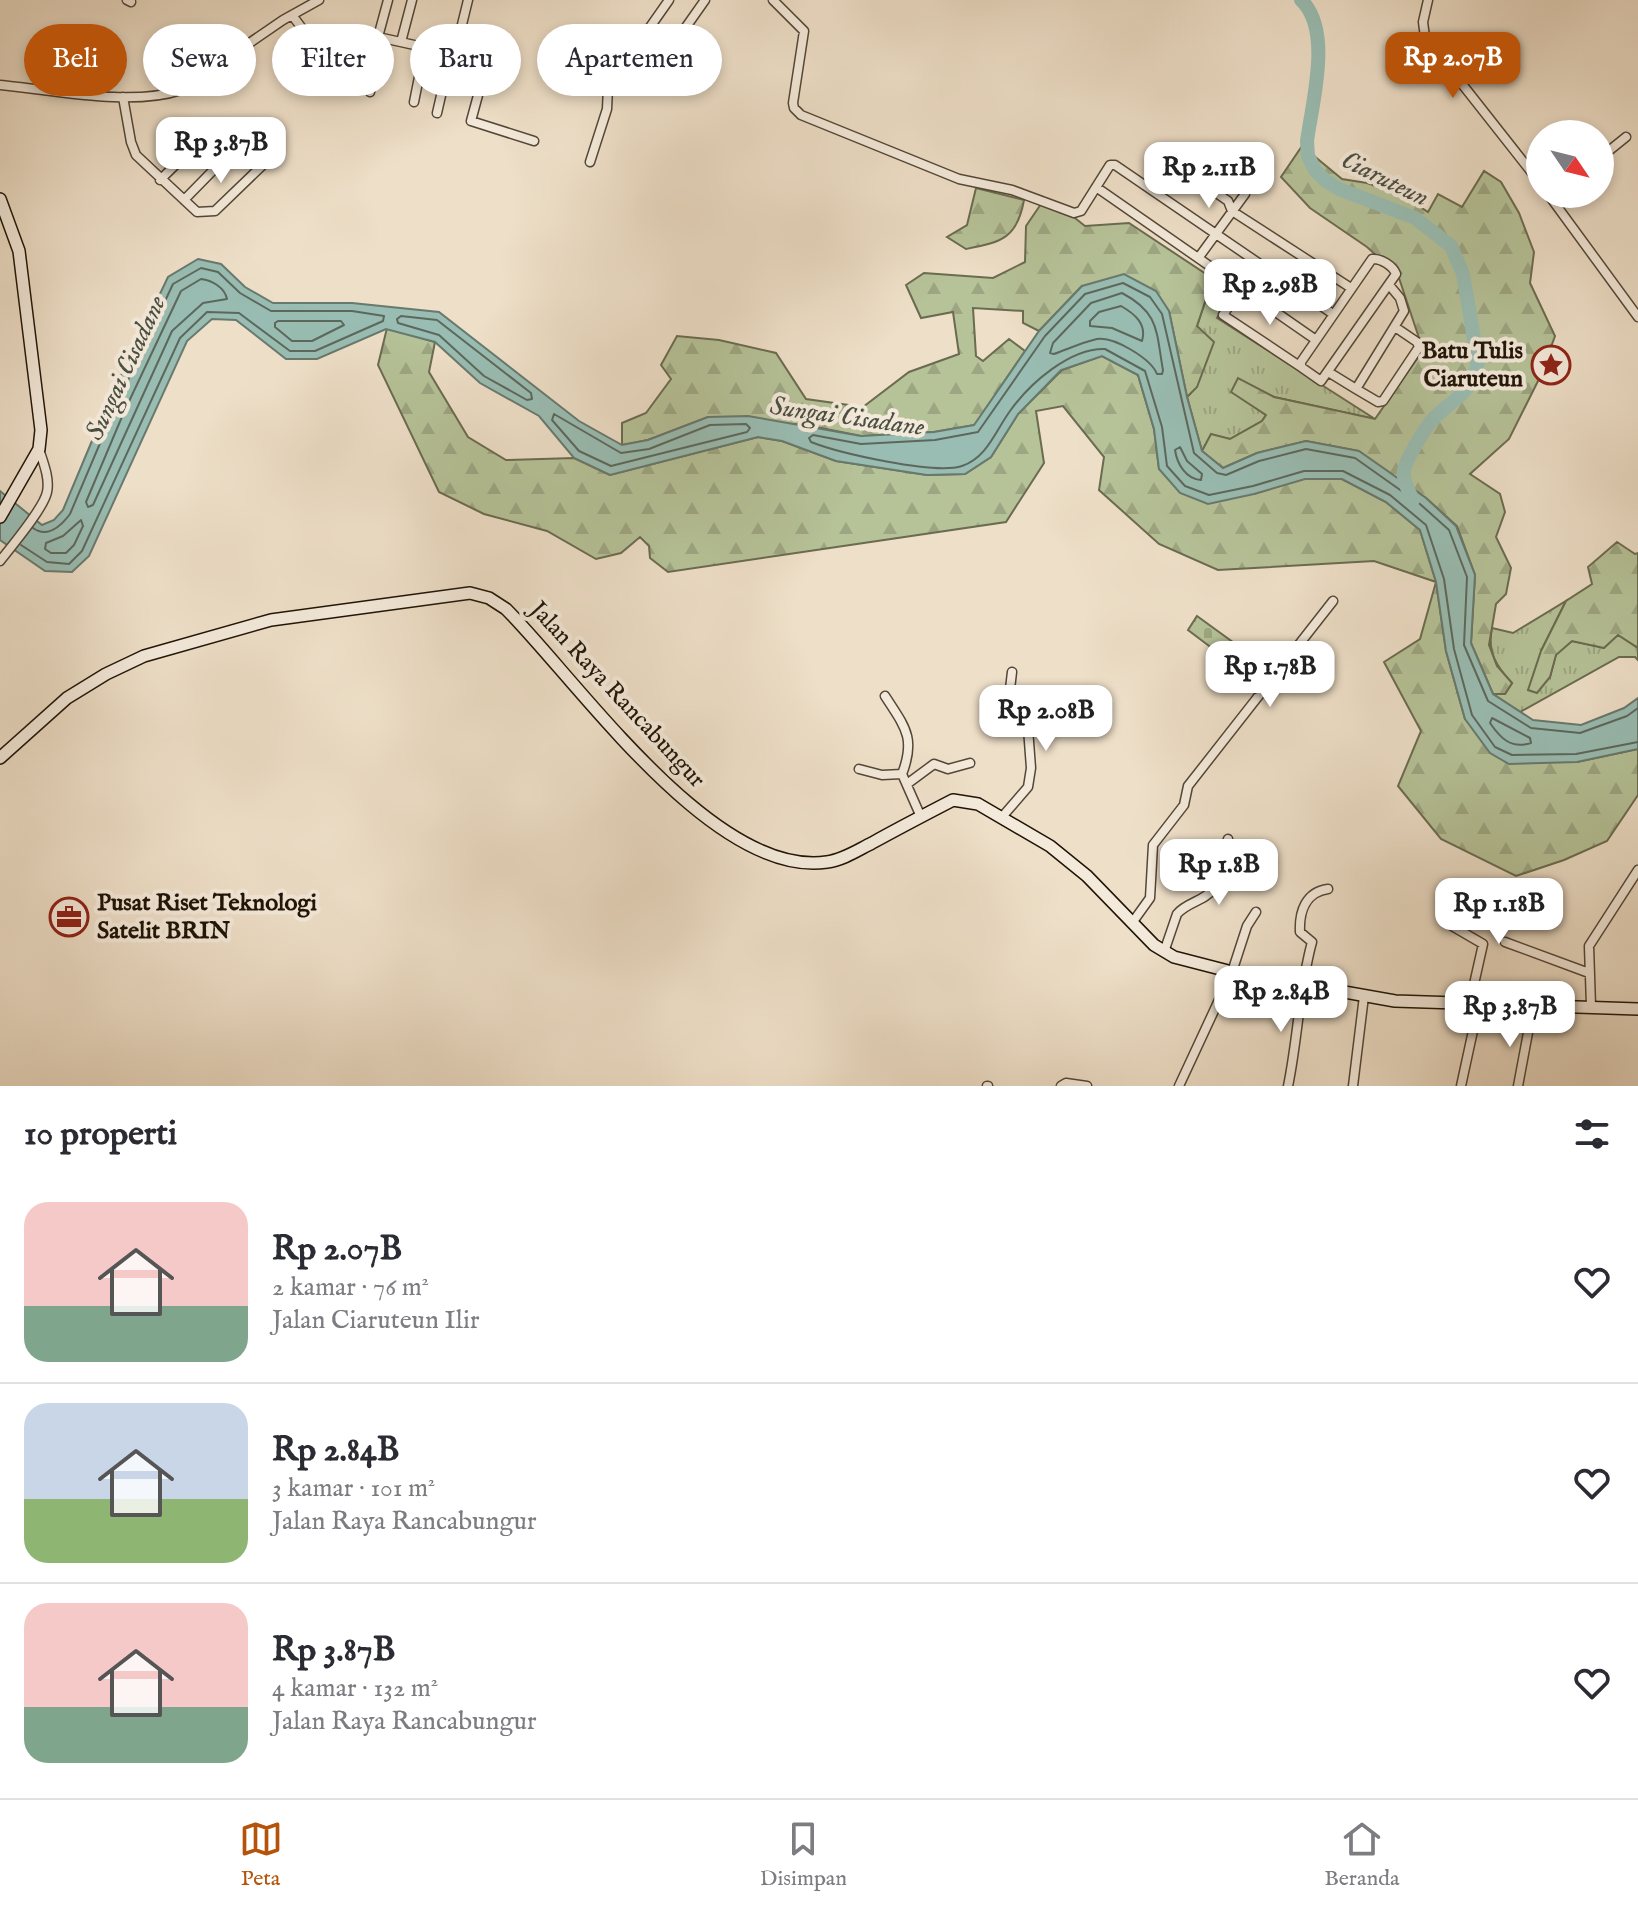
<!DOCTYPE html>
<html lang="id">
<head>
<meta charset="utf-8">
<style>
  :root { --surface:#fff; --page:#f2f2f3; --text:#2b2b33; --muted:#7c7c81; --line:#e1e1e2; --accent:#b45309 }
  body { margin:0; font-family:"IM FELL English",serif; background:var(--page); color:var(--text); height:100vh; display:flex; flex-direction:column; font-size:30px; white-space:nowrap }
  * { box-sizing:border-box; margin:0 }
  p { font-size:26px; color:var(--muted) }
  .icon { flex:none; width:44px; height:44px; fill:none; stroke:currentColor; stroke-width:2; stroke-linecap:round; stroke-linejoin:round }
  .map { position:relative; height:1086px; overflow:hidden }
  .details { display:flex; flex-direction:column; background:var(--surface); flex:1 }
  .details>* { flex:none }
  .hud { position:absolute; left:24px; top:24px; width:800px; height:72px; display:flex; gap:16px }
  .needle { width:52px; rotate:125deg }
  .buttons { position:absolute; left:1526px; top:120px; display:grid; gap:16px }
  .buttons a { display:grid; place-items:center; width:88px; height:88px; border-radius:50%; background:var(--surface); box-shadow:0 4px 12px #0003; font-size:40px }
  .price { position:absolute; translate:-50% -68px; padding:0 18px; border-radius:16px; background:#fff; color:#222; font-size:26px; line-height:52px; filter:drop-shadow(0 2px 4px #0008) }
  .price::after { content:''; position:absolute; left:50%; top:48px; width:24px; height:18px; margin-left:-12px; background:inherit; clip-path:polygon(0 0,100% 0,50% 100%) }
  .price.on { background:var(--accent); color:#fff }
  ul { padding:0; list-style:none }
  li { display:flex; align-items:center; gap:24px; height:200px; padding:0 24px }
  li+li { border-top:2px solid var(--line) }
  li span { display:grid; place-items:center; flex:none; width:224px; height:160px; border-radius:24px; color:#555 }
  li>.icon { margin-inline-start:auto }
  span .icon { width:96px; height:96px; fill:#fffc; stroke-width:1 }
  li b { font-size:34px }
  h2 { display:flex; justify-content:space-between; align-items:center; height:96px; padding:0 24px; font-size:34px }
  .tag { padding:0 28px; border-radius:36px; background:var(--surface); box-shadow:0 4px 12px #0003; font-size:28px; line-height:72px }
  .tag.on { background:var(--accent); color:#fff }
  .dock { display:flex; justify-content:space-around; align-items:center; height:112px; border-top:2px solid var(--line); background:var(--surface); font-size:22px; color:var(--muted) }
  .dock a { display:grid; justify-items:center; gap:4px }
  .dock .on { color:var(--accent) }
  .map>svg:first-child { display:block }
  .grass { fill:url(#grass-tufts); stroke:#6a6b50; stroke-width:2 }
  .forest { fill:url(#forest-firs); stroke:#6a6b50; stroke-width:2 }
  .cemetery { fill:url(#cemetery-stones); stroke:#6a6b50; stroke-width:2 }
  .water { fill:#99bdb3; stroke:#68796e; stroke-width:2 }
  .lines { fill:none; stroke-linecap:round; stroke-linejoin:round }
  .shore { stroke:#5c685d; stroke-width:2 }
  .river { stroke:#99bdb3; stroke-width:14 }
  .minor-casing { stroke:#534737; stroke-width:11 }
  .secondary-casing { stroke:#1f1407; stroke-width:14 }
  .minor { stroke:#f4eadb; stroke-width:8 }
  .secondary { stroke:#f4eadb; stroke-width:11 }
  .labels { text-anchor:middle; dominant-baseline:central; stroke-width:8; stroke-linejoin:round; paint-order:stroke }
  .poi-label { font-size:24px; font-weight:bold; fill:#1f1407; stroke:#f4eadb; text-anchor:end }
  .street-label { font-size:24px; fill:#1f1407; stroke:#f4eadb }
  .water-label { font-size:26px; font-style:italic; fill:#4a4f43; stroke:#f4eadb }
</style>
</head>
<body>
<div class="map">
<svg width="1638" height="1086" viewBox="0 0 1638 1086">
  <defs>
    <pattern id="grass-tufts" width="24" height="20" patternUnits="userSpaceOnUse" patternTransform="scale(2)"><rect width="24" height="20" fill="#b6c298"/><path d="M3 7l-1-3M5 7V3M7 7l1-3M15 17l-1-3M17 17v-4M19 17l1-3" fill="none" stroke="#9ca682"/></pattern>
    <pattern id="forest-firs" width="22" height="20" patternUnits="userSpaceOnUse" patternTransform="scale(2)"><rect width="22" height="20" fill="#b6c298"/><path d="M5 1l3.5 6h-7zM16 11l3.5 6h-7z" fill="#9ca682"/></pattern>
    <pattern id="cemetery-stones" width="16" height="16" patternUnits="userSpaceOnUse" patternTransform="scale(2)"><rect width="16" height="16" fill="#b6c298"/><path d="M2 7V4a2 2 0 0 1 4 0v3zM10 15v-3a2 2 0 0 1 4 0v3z" fill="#9ca682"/></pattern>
  </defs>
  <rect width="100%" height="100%" fill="#eedfc8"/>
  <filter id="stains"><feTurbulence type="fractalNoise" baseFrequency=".0025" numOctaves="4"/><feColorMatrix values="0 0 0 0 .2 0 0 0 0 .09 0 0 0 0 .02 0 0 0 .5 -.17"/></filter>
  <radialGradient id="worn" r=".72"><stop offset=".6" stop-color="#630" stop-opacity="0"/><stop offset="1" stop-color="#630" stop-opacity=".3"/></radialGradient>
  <!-- grass -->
  <path class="grass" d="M1208 293 1225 304 1217 318 1375 419 1274 397 1238 379 1232 392 1266 415 1262 421 1230 439 1211 435 1202 451 1187 397 1197 386V326Z
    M1566 601 1541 651 1550 677 1556 654 1572 641 1604 648 1618 634 1638 648V660L1635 657H1619L1520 712 1493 694H1505L1512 683C1496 666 1487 652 1492 628L1513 633Z"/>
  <!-- forest -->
  <path class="forest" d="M1302 146 1342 179 1367 183 1402 195 1428 212 1438 194 1462 207 1484 171 1501 182 1519 213 1534 252 1530 283 1555 336 1540 377 1509 439 1470 474 1500 494 1505 512 1496 537 1511 568 1506 594 1496 604 1489 645 1497 666 1512 683 1505 694H1493L1471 643 1475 575 1457 526 1426 498 1358 451 1306 441 1257 453 1223 468 1202 451 1211 434 1230 439 1262 421 1266 415 1231 392 1238 378 1274 397 1375 419 1423 350 1398 275 1367 247 1310 208 1281 177Z
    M976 188 1024 200C1017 239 1001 242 966 249L947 237 967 225Z
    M1041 204 1061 207 1085 226 1129 223 1209 276 1208 293 1197 326 1214 342 1197 387 1187 397 1169 311 1082 286 1039 331 1023 323V311L973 308 976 356 983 361 1009 339 1025 351 975 425 934 432 861 436 806 425 708 417 648 440 622 445V423L646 413 671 379 661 365 677 336 719 340 776 353 806 399 863 407 909 372 959 354 953 312 921 318 906 285 924 273 993 278 1025 262 1026 226Z
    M387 328 435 342 429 372 468 437 506 460 574 458 610 475 758 437 782 441 836 461 927 475 965 474 991 457 1018 414 1062 370 1102 356 1138 375 1154 429 1159 469 1254 494 1305 478 1342 479 1386 502 1420 530 1436 582 1446 651 1465 719 1577 762 1638 749V795L1607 841 1564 860 1516 876 1441 839 1398 786 1421 731 1384 662 1420 639 1436 582 1374 561 1218 570 1159 544 1099 490 1104 457 1063 406 1036 411 1044 463 1006 522 668 572 650 558 649 546 640 537 621 553 596 559 547 531 484 514 439 492 378 365Z
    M1617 542 1635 554 1638 553V648L1618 635 1604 648 1572 641 1556 655 1550 677 1537 693 1528 690 1541 651 1566 601 1592 584 1588 567Z"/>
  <!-- cemetery -->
  <path class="cemetery" d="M1197 616 1274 672 1262 686 1188 630Z"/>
  <!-- water -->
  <path class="water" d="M198 259 221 264 245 287 273 303H352L439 312 579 421 622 445 648 440 708 417 748 416 861 436 934 432 974 425 1039 331 1082 286 1124 274 1156 291 1169 311 1187 397 1202 451 1223 468 1257 453 1306 441 1359 451 1426 498 1456 526 1475 575 1471 643 1493 694 1533 720 1581 725 1624 708 1638 698V749L1577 762 1509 764 1490 753 1465 719 1446 651 1436 582 1420 530 1386 502 1342 479H1305L1254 494 1208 504 1180 493 1159 469 1154 429 1138 375 1102 356 1061 370 1018 414 991 457 965 474 927 475 836 461 782 441 758 437 610 475 574 458 539 416 480 383 435 342 386 329 317 359H286L236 320 212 319 187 341 89 556 72 572 45 571 0 540V491L42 525 54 520 63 510 107 405 168 277Z"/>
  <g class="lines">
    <!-- shore -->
    <path class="shore" d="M201 279C212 280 225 288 227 299L203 303 172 331 93 505 88 507 86 502 124 412 181 291Z
      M1122 293C1160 313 1156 332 1163 370L1162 374H1157C1151 359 1114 336 1097 339 1083 342 1068 349 1054 354L1050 353 1053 343 1091 303Z
      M1121 306C1135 314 1147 324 1142 341L1112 328 1090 326V321L1099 312Z
      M401 316 437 320 531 393 532 399 527 400 484 376 439 335 398 323 397 319Z
      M278 321H341L344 325 312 341H292L275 327V323Z
      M554 414 621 453 649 449 710 425 746 424 750 428 747 432 611 466 579 451 552 420Z
      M1180 447 1187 461 1202 474 1201 480C1186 479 1177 464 1175 450Z
      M81 520 83 526 74 545 66 553H51L45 549 46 543 63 536Z
      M21 545 47 562 69 564 82 551 180 338 207 312 239 313 290 351H315L383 321 384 316 352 311H271L240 293 218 272 201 268 173 284 115 408 70 514C61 526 48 539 33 528
      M1638 708 1627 716 1580 733 1531 728 1488 701 1464 645 1467 577 1449 530 1420 504 1355 458 1306 449 1259 461 1226 475 1217 473 1194 453 1162 314 1150 297 1123 283 1085 294 1045 336 978 432 935 440 861 444 813 435 809 438 811 442C839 453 934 475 962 466 987 458 996 430 1010 411 1030 383 1070 348 1105 349L1145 371 1162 427 1167 466 1185 486 1209 495 1253 486 1304 471H1343L1390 495 1426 525 1444 579 1454 649 1472 715 1495 747 1512 755 1576 754 1638 742
      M1492 718 1530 738 1531 743C1511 749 1501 739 1490 723Z"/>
    <!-- river -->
    <path class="river" d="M1301 0C1333 30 1312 103 1307 141L1308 156 1315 170 1326 181 1339 189 1415 218 1451 246 1463 274 1478 362C1470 394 1458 396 1436 416 1426 425 1407 458 1404 470 1402 480 1409 492 1413 500"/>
    <!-- minor casing -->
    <g class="minor-casing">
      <path id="minor" d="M127 0 131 2
        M388 0 378 37 514 67
        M773 0 804 31 793 103 794 108 801 115 959 179 1012 190 1074 213 1081 211 1110 165H1115L1333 314
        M1428 0 1423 22 1425 37 1540 183
        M292 15 313 43
        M686 27 705 0
        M401 42 412 0
        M455 53 468 0
        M487 62 471 121 534 141
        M0 85C53 90 131 107 181 90L283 20 319 0
        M370 92 378 37
        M123 97 131 142 136 155 197 212 215 211 270 158
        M414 102 425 47
        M437 113 451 52
        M1600 158 1626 137
        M590 162 607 109 608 87 669 0
        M1185 171 1228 201 1232 211 1351 288
        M160 180 216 125
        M1096 187 1316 340
        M1548 194 1638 317
        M184 200 236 147
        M1199 257 1245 194
        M1372 259C1381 258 1393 266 1396 274L1321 381 1301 367V362Z
        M1242 287 1223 315 1301 367
        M1330 373 1356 389 1404 311 1400 298 1390 286
        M1356 389 1378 402 1383 401 1419 347 1417 342 1395 327
        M0 561C11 547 44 508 47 492 50 478 43 462 39 449
        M1230 672 1263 693
        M885 696C905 727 916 738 902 774L921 817
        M859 769 882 775 902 774
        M907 784 934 764 948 769 970 763
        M1002 817 1028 787 1031 768 1026 702 1010 689 1012 672
        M1132 923 1150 898 1153 845 1184 805 1188 786 1333 601
        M1447 923 1483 944 1470 1002
        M1505 942 1589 973
        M1164 952 1177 914C1187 902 1205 901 1213 889L1228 839
        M1591 1006 1589 946 1638 870
        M987 1086H988
        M1061 1086 1066 1083 1087 1086
        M1179 1086 1232 972 1247 926 1256 912
        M1288 1086C1298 1038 1299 989 1312 942L1300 932C1299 911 1306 892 1328 889
        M1353 1086 1364 996
        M1461 1086 1479 1003
        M1518 1086 1533 1006"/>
    </g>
    <!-- secondary casing -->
    <g class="secondary-casing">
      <path id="secondary" d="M0 199 19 251 41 430 39 449 0 517
        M0 758 67 698 106 674 144 656 271 620 470 593 489 598 506 609C578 681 714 879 827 862 843 860 858 850 872 843 899 828 926 814 953 800L978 804 1050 846 1087 876 1154 945 1174 957 1232 972 1395 1001 1638 1009"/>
    </g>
    <!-- minor -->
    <use href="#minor" class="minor"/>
    <!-- secondary -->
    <use href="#secondary" class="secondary"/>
  </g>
  <!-- icons -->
  <defs>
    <g id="sight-ring" transform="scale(2)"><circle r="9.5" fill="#f4eadb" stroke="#8f2418" stroke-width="1.5"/><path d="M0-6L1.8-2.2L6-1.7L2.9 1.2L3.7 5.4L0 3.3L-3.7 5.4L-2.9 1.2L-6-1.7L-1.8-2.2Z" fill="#8f2418"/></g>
    <g id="office-ring" transform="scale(2)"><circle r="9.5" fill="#f4eadb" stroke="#8f2418" stroke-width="1.5"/><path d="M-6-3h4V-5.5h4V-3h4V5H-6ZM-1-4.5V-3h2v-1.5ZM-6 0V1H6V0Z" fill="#8f2418"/></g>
  </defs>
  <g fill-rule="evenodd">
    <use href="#sight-ring" x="1551" y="365"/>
    <use href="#office-ring" x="69" y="917"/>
  </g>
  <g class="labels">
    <!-- poi labels -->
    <g class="poi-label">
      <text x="1523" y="351">Batu Tulis<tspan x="1523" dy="28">Ciaruteun</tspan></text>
      <text x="97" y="903" text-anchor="start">Pusat Riset Teknologi<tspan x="97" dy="28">Satelit BRIN</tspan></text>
    </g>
    <!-- street labels -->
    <g class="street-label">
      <text transform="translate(617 695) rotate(47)">Jalan Raya Rancabungur</text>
    </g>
    <!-- water labels -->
    <g class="water-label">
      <text transform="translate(1385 179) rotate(26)">Ciaruteun</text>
      <text transform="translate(126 368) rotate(-65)">Sungai Cisadane</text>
      <text transform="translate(847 417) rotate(8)">Sungai Cisadane</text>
    </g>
  </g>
  <rect width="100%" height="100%" filter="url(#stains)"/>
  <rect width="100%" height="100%" fill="url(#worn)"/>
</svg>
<div class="buttons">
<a><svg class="needle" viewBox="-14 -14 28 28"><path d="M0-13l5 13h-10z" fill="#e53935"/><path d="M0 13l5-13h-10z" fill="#7c7c81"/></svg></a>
</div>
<b class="price on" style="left:1453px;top:100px">Rp 2.07B</b>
<b class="price" style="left:221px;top:185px">Rp 3.87B</b>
<b class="price" style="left:1209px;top:210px">Rp 2.11B</b>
<b class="price" style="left:1270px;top:327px">Rp 2.98B</b>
<b class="price" style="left:1270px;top:709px">Rp 1.78B</b>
<b class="price" style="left:1046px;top:753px">Rp 2.08B</b>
<b class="price" style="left:1219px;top:907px">Rp 1.8B</b>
<b class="price" style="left:1499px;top:946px">Rp 1.18B</b>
<b class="price" style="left:1281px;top:1034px">Rp 2.84B</b>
<b class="price" style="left:1510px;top:1049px">Rp 3.87B</b>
<div class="hud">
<a class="tag on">Beli</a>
<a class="tag">Sewa</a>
<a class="tag">Filter</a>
<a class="tag">Baru</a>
<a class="tag">Apartemen</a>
</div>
</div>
<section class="details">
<h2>10 properti<svg class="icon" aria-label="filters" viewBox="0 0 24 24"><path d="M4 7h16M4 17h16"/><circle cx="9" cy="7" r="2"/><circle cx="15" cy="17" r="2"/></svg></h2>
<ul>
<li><span style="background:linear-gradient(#f6c9c9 65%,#7fa58c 0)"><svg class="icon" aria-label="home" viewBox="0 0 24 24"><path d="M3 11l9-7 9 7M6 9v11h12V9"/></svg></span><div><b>Rp 2.07B</b><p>2 kamar · 76 m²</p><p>Jalan Ciaruteun Ilir</p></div><svg class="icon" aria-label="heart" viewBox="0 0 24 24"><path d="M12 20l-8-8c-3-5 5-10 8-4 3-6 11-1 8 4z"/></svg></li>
<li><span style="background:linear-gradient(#c9d6e8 60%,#8fb573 0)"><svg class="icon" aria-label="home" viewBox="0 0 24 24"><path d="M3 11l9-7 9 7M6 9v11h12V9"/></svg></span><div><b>Rp 2.84B</b><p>3 kamar · 101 m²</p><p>Jalan Raya Rancabungur</p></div><svg class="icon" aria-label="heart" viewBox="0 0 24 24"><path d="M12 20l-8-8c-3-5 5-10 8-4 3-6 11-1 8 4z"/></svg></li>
<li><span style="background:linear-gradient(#f6c9c9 65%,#7fa58c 0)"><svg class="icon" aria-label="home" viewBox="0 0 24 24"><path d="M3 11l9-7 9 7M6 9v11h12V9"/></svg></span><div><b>Rp 3.87B</b><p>4 kamar · 132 m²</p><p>Jalan Raya Rancabungur</p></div><svg class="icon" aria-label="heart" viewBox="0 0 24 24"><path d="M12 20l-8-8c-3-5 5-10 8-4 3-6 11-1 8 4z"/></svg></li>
</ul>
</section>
<nav class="dock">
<a class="on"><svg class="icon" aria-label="map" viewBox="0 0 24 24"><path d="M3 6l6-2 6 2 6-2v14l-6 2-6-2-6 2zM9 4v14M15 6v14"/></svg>Peta</a>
<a><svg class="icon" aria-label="saved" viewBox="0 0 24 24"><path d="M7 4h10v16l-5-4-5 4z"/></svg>Disimpan</a>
<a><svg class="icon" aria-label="home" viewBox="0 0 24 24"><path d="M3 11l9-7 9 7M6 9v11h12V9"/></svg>Beranda</a>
</nav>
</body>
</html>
